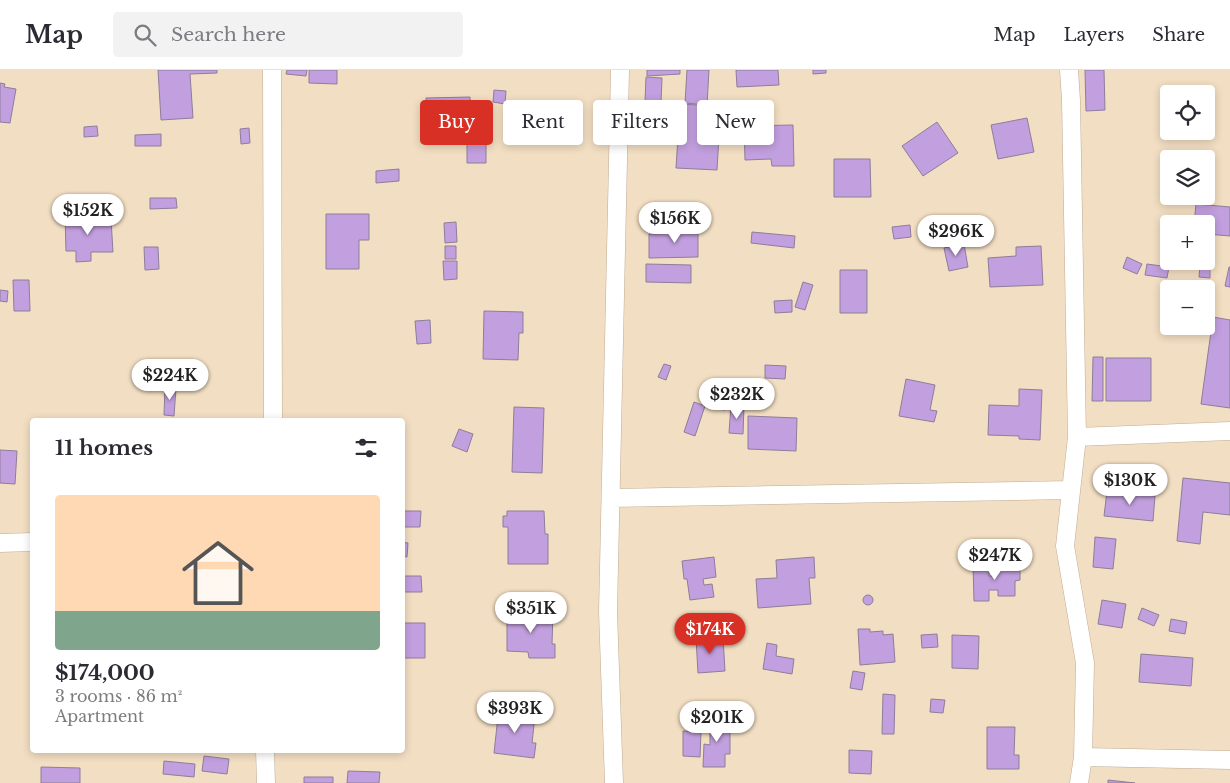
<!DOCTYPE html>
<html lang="en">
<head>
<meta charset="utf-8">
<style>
  :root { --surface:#fff; --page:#f2f2f3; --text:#2b2b33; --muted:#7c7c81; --line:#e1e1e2; --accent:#d93025 }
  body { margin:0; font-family:"Libre Baskerville",serif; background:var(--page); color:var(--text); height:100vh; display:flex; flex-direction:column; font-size:19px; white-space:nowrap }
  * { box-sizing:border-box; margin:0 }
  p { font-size:16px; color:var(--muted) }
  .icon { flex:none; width:28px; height:28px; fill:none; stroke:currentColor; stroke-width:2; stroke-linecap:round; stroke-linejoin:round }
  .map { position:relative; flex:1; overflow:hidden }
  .details { position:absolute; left:30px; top:348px; width:375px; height:335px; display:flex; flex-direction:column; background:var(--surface); border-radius:5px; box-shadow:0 2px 8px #0003 }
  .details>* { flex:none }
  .hud { position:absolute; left:420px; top:30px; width:475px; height:45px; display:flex; gap:10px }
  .buttons { position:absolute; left:1160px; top:15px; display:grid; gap:10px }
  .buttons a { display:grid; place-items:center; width:55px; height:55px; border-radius:5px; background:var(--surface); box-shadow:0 2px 8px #0003; font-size:25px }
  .price { position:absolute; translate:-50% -42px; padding:0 11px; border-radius:18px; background:#fff; color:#222; font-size:16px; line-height:32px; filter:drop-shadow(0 1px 2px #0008) }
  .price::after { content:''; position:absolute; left:50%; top:30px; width:15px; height:11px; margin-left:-8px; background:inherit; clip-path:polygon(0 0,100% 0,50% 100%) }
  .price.on { background:var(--accent); color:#fff }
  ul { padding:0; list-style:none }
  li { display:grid; align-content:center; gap:10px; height:265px; padding:0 25px }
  li span { display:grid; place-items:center; height:155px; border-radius:5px; color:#555 }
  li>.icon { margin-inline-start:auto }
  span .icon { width:90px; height:90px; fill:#fffc; stroke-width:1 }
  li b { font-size:21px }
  h2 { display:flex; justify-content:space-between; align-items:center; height:60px; padding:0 25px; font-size:21px }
  .chip { padding:0 18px; border-radius:5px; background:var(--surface); box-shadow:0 2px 8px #0003; font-size:18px; line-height:45px }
  .chip.on { background:var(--accent); color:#fff }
  header { display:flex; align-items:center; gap:30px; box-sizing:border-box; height:70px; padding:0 25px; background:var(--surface); border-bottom:1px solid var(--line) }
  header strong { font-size:24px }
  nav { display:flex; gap:28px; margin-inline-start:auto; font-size:18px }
  .search { width:350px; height:45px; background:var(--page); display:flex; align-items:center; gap:12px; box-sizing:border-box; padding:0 18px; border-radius:5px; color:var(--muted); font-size:19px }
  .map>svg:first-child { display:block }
  .building { fill:#c29fde; stroke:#8d7e99 }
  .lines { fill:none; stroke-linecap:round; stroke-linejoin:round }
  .street-casing { stroke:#c0ac92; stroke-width:19 }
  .street { stroke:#fff; stroke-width:18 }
</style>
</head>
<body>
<header>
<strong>Map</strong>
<div class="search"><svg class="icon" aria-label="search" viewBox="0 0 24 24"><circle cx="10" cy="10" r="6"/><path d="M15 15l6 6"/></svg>Search here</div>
<nav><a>Map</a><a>Layers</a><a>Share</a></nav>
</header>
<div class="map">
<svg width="1230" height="713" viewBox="0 0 1230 713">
  <rect width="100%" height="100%" fill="#f2dec2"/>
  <!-- building -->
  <path class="building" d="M158 0H217V3L190 4 193 48 161 50Z
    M287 0H307L306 6 286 4Z
    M309 0H337V14L309 13Z
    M647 0H680V4L647 6Z
    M687 0H709L707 35 685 33Z
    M736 0H778L779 15 737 17Z
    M813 0H826V3L813 4Z
    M1085 0H1104L1105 40 1086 41Z
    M646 7 662 8 661 33 645 32Z
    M0 13 5 14 4 17 16 19 10 53 0 52Z
    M1188 18H1207V56L1206 24H1188Z
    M494 20 506 21 505 34 493 32Z
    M470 27 471 47 448 48V63H428L426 28Z
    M680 34 714 36 713 66H719L717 100 676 98Z
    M1027 48 1034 82 998 89 991 55Z
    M467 49H486V93H467Z
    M937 52 958 83 923 106 902 76Z
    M793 55 794 96H772L771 89 745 90 744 56Z
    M97 56 98 66 84 67V57Z
    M249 58 250 73 241 74 240 59Z
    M161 64V76H135V65Z
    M834 89H870L871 127H834Z
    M399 99V111L376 113V101Z
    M150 128H176L177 138 150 139Z
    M1196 134 1230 137V166L1206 164V154H1194Z
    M82 143 83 149H111L113 182H91V191L76 192V181H66L65 144Z
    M326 144H369V170H359V199H326Z
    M456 152 457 172 445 173 444 153Z
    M910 155 911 167 894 169 892 157Z
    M698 157V187L649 188V164L683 163V158Z
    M752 162 795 166 794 178 751 173Z
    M964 174 968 197 949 201 944 178Z
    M445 176H456V189H445Z
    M1041 176 1043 215 990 217 988 188 1016 186V177Z
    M144 177H158L159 199 145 200Z
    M1127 187 1142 194 1137 204 1123 198Z
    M443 191H457V209L444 210Z
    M646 194 691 195V213L646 212Z
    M1147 194 1169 197 1167 208 1145 205Z
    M1200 196 1210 197V208L1199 207Z
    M1229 197H1230V217L1225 216Z
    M840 200H867V243H840Z
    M13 210H29L30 241H14Z
    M803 212 813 215 805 240 795 237Z
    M1212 215 1213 243H1206V219H1197V216Z
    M0 220 8 221 7 232 0 231Z
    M792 230V242L775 243 774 231Z
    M484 241 523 242V263H519L518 290 483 289Z
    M1213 247 1230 250V338L1201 334Z
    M430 250 431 273 417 274 415 251Z
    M1093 287H1103V331H1092Z
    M1106 288H1151V331H1106Z
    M664 294 671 296 666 310 658 307Z
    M765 295 786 296 785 309 765 308Z
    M906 309 935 315 930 340 937 341 934 352 899 346Z
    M165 317 176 318 174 346 164 345Z
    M718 318 726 319 725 340 717 339Z
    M1019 319 1042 320 1040 370 1019 369V366L988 365 989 335 1019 336Z
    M694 332 705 336 695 366 684 362Z
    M731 335 744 336 743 364 729 363Z
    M514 337 544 338 542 403 512 402Z
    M748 346 797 348 796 381 748 379Z
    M459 359 473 364 467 382 452 376Z
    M0 380 17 381 15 414 0 413Z
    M1183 408 1230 413V445L1203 442 1200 474 1177 471Z
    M1107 421 1155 426 1153 451 1104 446Z
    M402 441H421L420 457H402Z
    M507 441H544L545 464H548V494H508V457H503V446H507Z
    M1095 467 1116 469 1113 499 1093 497Z
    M402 472 408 473 407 487 402 486Z
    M714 487 716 507 703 509 704 515 712 514 714 527 690 530 687 509H684L682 491Z
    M814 487 815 508H809L811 534 758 538 756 509 777 508 776 490Z
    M997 492H1015V498H1020V510L1015 511V526H998V520H989V531H974L973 495H989V506H997Z
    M402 506H421L422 522H402Z
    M863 530a5 5 0 1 1 10 0a5 5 0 1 1-10 0Z
    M1102 530 1126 534 1122 558 1098 554Z
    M1142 538 1159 545 1154 556 1138 549Z
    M507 540H528V560H533V542L553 543 552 574H555V588H529L528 582 507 581Z
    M1171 549 1187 552 1185 564 1169 561Z
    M402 553H425V588H402Z
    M858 559H870V562L883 561V565L893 564 895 592 860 595Z
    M937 564 938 577 922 578 921 565Z
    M952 565 979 566 978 599 952 598Z
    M723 567 725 601 698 603 696 568Z
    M767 573 777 575 776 586 794 589 792 604 763 599Z
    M1141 584 1193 588 1191 616 1139 612Z
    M853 601 865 603 862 620 850 618Z
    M883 624 895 625 894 664H882Z
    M931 629 945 630 943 643 930 642Z
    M499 637 510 638V643L535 646 532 673H536L534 688 494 683Z
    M710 644 726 645V658H730V684H725V697H703L704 674 710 675Z
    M987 657H1015L1014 685H1019V699H987Z
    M683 661 701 662 700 687 683 686Z
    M849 680 872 681 871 704 849 703Z
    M204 686 229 689 227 704 202 701Z
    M164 691 195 694 194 707 163 704Z
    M41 697 80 698V713H41Z
    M348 701 380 702 379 713H347Z
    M304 707H333V713H304Z
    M1108 710 1135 713H1108Z"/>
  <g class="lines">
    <!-- street casing -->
    <g class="street-casing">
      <path id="street" d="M272 0 273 350
        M1069 0 1071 30 1077 367 1065 476 1085 593 1083 687 1079 713
        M1077 367 1230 361
        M611 428 1070 420
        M0 473 32 472
        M265 680 266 713
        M1083 687 1230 690
        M614 713 608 542 620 0"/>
    </g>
    <!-- street -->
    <use href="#street" class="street"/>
  </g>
</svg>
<div class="buttons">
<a><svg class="icon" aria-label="locate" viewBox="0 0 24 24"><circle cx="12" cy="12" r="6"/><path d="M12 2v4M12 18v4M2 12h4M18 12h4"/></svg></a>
<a><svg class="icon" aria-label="layers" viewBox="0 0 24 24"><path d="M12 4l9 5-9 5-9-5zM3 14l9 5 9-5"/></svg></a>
<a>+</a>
<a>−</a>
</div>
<b class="price" style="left:88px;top:166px">$152K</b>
<b class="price" style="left:675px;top:174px">$156K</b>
<b class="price" style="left:956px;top:187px">$296K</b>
<b class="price" style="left:170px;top:331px">$224K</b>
<b class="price" style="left:737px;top:350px">$232K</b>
<b class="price" style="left:1130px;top:436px">$130K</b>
<b class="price" style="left:995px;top:511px">$247K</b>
<b class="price" style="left:531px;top:564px">$351K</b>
<b class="price on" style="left:710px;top:585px">$174K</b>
<b class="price" style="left:515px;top:664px">$393K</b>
<b class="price" style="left:717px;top:673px">$201K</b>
<div class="hud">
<a class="chip on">Buy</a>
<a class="chip">Rent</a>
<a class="chip">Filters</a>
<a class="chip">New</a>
</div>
<section class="details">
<h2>11 homes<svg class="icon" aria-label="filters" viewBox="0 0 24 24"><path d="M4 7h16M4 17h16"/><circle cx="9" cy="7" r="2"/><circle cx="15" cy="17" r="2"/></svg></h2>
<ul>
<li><span style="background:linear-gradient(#ffd9b3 75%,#7fa58c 0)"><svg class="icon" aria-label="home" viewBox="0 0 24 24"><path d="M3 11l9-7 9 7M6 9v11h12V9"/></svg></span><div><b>$174,000</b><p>3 rooms · 86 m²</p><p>Apartment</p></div></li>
</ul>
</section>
</div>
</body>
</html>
